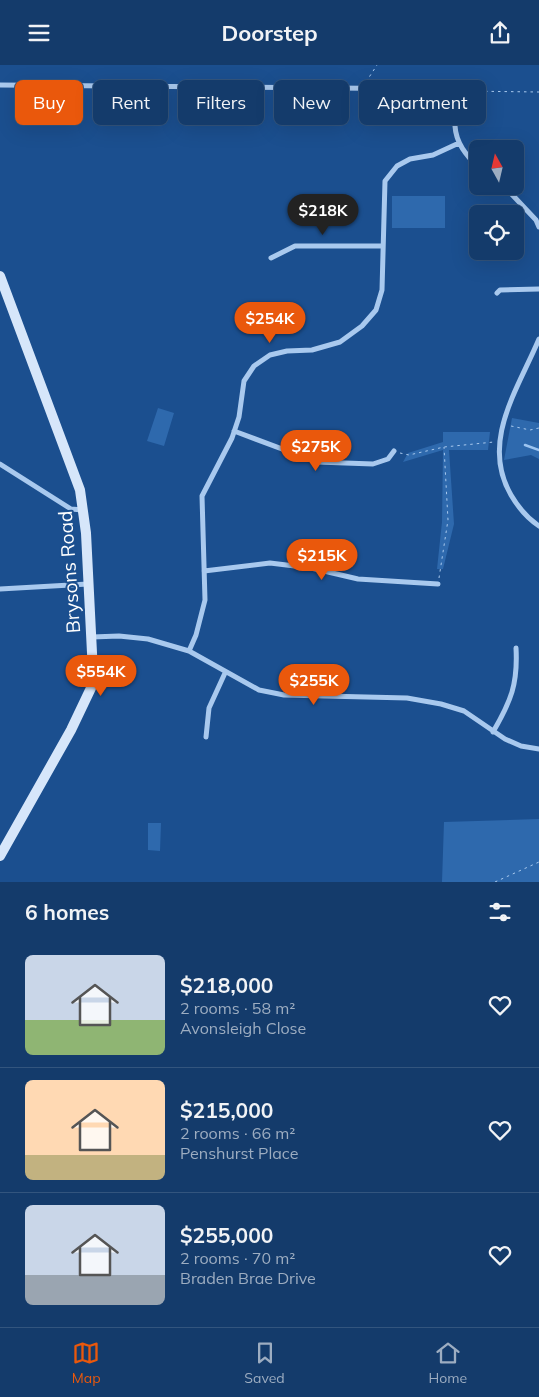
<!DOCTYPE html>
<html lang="en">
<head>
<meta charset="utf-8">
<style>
  :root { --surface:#143b6b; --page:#214673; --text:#f1f3f6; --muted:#9dadc1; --line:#33557e; --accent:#ea580c }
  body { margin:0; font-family:Mulish,sans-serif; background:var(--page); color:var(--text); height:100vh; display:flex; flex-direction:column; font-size:19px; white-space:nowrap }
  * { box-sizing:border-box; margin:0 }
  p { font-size:16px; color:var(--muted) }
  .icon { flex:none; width:28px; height:28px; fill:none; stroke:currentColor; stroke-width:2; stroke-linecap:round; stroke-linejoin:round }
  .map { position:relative; height:817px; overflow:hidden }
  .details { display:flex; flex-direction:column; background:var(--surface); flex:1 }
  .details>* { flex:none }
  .hud { position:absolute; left:15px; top:15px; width:510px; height:45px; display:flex; gap:10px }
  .needle { width:32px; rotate:352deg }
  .controls { position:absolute; left:469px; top:75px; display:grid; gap:10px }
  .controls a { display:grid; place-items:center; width:55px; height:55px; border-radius:8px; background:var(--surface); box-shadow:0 5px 20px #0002,0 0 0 1px var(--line); font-size:25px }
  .price { position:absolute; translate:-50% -42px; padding:0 11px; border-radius:18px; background:var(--accent); color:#fff; font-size:16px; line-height:32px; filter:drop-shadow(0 1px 2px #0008) }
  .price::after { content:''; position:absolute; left:50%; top:30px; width:15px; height:11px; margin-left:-8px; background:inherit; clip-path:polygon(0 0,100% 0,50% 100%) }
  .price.on { background:#222; color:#fff }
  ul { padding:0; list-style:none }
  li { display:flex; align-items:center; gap:15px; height:125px; padding:0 25px }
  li+li { border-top:1px solid var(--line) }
  li span { display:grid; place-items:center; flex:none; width:140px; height:100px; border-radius:8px; color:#555 }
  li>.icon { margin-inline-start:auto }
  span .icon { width:60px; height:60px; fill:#fffc; stroke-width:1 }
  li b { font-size:21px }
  h2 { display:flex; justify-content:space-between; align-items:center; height:60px; padding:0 25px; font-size:21px }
  .tag { padding:0 18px; border-radius:8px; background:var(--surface); box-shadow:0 5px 20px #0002,0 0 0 1px var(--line); font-size:18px; line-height:45px }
  .tag.on { background:var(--accent); color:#fff }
  header { display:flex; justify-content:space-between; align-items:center; height:65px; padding:0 25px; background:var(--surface); font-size:22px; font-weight:700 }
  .dock { display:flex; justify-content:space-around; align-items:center; height:70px; border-top:1px solid var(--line); background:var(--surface); font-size:14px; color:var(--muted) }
  .dock a { display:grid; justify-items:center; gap:2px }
  .dock .on { color:var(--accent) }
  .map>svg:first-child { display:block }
  .green { fill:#2e69ad }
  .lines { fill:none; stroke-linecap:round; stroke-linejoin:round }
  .stream { stroke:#9cc4f0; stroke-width:2.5 }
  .path { stroke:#a9c9ee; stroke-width:1; stroke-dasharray:2.5 4; stroke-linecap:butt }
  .street { stroke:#a9c9ee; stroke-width:5 }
  .secondary { stroke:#d6e6fa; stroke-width:10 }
  .labels { text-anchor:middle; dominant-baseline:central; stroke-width:4; stroke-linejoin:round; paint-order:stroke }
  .street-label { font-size:19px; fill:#fff; stroke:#1b4f8f }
</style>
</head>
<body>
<header><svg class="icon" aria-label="menu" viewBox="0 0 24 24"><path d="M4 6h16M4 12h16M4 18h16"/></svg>Doorstep<svg class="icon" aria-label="share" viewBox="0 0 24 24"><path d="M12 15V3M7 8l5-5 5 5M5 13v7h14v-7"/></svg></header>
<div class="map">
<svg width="539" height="817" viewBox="0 0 539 817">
  <rect width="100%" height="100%" fill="#1b4f8f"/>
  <!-- green -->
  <path class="green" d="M392 131H445V163H392Z
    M158 343 174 348 164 381 147 376Z
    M512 353 539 358V394L531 390 504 395Z
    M443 367H490L488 385H449L454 459 443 504H437L442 457 443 385 403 397 408 388 443 377Z
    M539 754V817H442L444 757Z
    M148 758H161L160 786 148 785Z"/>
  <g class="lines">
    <!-- stream -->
    <path class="stream" d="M525 380 539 385"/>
    <!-- path -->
    <path class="path" d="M366 17 377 0
      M459 26 539 27
      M511 361 530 365 539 363
      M400 388 409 390 444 382 494 377
      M439 513 448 455 444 382
      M495 817 539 797"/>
    <!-- street -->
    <path class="street" d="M0 20 442 24 451 27C457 38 455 49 455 61 456 78 466 90 478 102
      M504 121 536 155 539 162
      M271 193 295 181H383
      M497 228 500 225 539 224
      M539 274C518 324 480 377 511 430 518 442 527 453 539 461
      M234 366 317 397 373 399 388 394 394 386
      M0 399 71 444 83 445
      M204 506 270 498 311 503 358 514 438 519
      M0 524 88 519
      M92 572 119 571 148 574 189 586 259 625 284 630 407 633 441 639 464 646 505 674 521 681 539 684
      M189 586 196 570 205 535 202 431 232 373 239 352 244 316 254 301 270 290 287 286 312 285 340 277 362 261 376 245 382 225 385 116 397 101 410 94 433 90 459 78
      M493 667C511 636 518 619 516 583
      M206 672 209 643 225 608"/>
    <!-- secondary -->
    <path class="secondary" d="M0 211 80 425 86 468 93 608 91 623 71 665 0 791"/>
  </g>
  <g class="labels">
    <!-- street labels -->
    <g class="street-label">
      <text transform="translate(69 507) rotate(-94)">Brysons Road</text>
    </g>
  </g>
</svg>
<div class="controls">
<a><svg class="needle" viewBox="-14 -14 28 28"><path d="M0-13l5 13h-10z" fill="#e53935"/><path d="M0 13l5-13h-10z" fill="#9dadc1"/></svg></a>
<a><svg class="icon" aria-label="locate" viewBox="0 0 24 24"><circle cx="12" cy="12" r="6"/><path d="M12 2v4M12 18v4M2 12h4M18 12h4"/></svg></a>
</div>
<b class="price on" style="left:323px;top:171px">$218K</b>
<b class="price" style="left:270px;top:279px">$254K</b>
<b class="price" style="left:316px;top:407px">$275K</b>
<b class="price" style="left:322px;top:516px">$215K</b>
<b class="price" style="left:101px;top:632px">$554K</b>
<b class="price" style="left:314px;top:641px">$255K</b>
<div class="hud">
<a class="tag on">Buy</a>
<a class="tag">Rent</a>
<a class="tag">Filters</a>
<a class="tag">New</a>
<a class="tag">Apartment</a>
</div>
</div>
<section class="details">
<h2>6 homes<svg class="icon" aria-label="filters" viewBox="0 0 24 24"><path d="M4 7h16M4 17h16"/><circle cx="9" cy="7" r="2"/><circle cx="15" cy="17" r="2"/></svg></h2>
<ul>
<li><span style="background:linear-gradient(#c9d6e8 65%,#8fb573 0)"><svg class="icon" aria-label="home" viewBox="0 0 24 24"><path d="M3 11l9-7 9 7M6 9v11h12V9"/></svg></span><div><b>$218,000</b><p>2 rooms · 58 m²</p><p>Avonsleigh Close</p></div><svg class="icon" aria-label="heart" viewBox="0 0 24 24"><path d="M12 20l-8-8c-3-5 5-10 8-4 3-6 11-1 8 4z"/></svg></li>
<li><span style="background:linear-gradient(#ffd9b3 75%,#c2b280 0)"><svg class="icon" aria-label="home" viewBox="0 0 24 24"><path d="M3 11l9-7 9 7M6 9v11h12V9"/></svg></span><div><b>$215,000</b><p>2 rooms · 66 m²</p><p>Penshurst Place</p></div><svg class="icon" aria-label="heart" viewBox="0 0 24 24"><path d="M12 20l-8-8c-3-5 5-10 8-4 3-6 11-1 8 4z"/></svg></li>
<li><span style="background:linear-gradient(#c9d6e8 70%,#9aa5b1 0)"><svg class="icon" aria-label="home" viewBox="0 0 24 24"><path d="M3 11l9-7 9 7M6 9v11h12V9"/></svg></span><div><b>$255,000</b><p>2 rooms · 70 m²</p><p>Braden Brae Drive</p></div><svg class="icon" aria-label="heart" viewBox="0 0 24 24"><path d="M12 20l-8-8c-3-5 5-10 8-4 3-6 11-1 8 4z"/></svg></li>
</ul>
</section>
<nav class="dock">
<a class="on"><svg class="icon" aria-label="map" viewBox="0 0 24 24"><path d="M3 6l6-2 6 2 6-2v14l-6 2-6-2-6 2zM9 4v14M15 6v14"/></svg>Map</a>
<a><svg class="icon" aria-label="saved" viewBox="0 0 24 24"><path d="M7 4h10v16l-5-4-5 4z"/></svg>Saved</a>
<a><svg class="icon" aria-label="home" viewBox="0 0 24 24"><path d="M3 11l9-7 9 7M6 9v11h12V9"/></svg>Home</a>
</nav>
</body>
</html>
